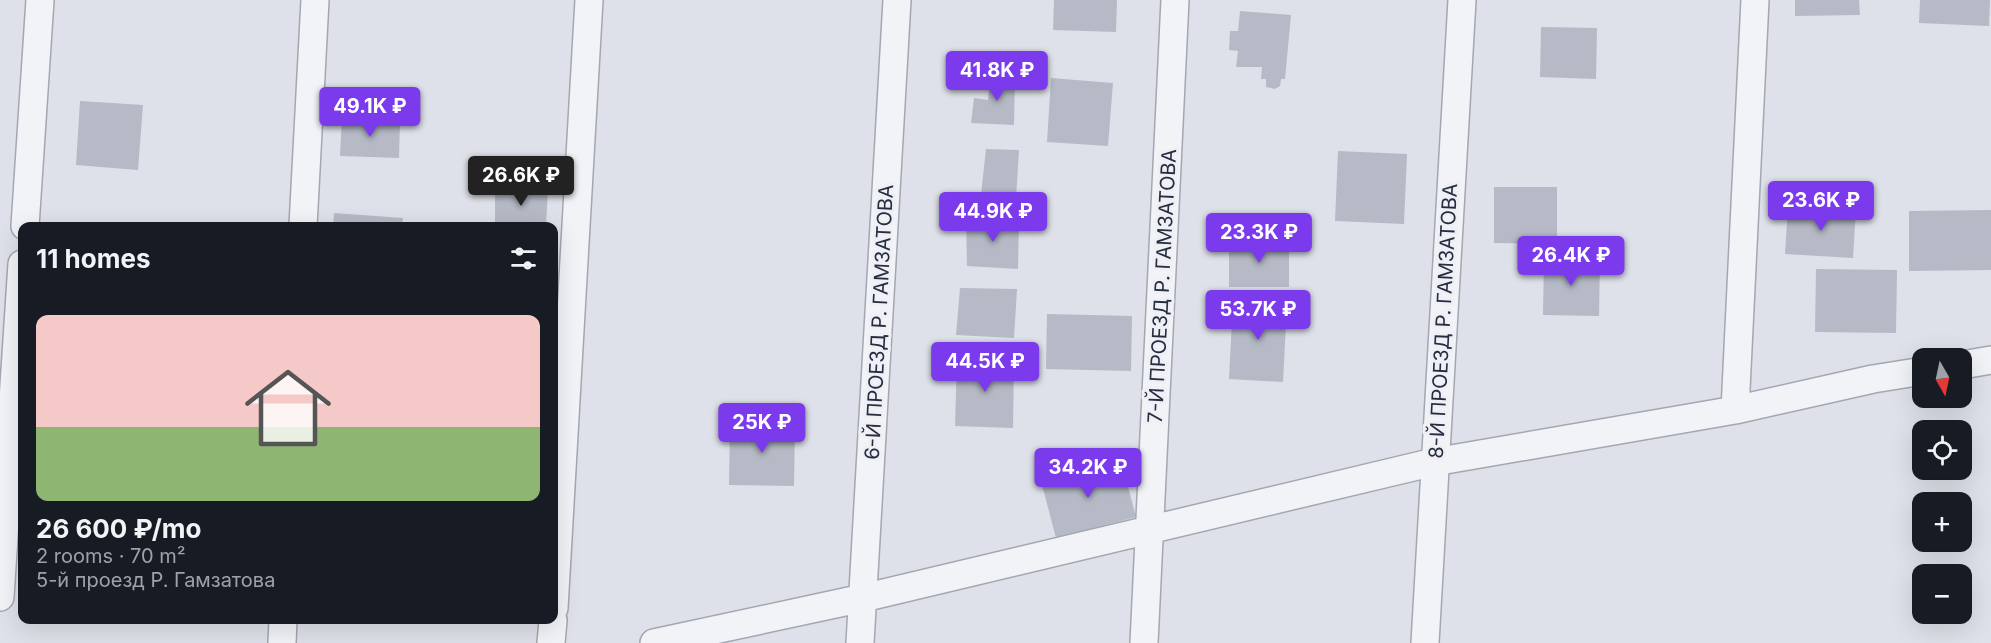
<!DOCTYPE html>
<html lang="en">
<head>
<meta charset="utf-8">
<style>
  :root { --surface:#171b24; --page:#242831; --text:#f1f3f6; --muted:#9ea1a6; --accent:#7c3aed }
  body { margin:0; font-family:Inter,sans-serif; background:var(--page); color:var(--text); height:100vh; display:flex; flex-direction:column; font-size:22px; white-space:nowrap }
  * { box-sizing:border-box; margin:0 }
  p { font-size:20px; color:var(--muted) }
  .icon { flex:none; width:33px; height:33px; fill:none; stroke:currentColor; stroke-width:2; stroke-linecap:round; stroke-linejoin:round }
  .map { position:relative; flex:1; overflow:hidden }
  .sheet { position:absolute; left:18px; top:222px; width:540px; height:402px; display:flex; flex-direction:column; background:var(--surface); border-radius:12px; box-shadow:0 6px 24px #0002 }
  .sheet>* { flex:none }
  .needle { width:39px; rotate:171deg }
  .tools { position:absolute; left:1912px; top:348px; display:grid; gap:12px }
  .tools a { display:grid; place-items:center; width:60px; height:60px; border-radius:12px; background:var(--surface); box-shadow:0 6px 24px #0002; font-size:30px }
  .price { position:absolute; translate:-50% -51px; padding:0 14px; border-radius:6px; background:var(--accent); color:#fff; font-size:20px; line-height:39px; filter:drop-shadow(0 2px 3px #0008) }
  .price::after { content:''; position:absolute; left:50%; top:36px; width:18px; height:14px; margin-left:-9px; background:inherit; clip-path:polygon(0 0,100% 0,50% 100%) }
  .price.selected { background:#222; color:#fff }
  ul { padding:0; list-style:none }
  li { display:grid; align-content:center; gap:12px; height:318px; padding:0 18px }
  li span { display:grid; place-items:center; height:186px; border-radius:12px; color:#555 }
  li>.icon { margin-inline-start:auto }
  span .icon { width:108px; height:108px; fill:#fffc; stroke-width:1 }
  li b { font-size:26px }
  h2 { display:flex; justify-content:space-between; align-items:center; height:72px; padding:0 18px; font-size:26px }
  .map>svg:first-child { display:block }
  .building { fill:#b5bac6 }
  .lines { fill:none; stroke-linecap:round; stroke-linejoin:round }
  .street-casing { stroke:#a3a7b3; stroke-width:30 }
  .street { stroke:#f1f3f7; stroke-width:27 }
  .labels { text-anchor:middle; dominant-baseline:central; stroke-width:6; stroke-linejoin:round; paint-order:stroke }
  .street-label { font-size:20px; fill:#262d41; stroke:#eef0f6 }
</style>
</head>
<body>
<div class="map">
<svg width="1991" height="643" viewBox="0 0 1991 643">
  <rect width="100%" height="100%" fill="#dee1e9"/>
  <!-- building -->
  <path class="building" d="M1054 0H1117L1116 32 1053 30Z
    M1795 0H1859L1860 15 1795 16Z
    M1920 0H1990L1989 26 1919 23Z
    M1240 11 1291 15 1285 79H1281L1280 86 1275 89 1266 87V79H1261L1262 67H1236L1238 51 1229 50 1230 31H1238Z
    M1541 27 1597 28 1596 79 1540 77Z
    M991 73 1015 75 1014 125 971 123 974 98 988 100Z
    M1051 78 1113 83 1108 146 1047 142Z
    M80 101 143 105 138 170 76 165Z
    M342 117 400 120 399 158 340 156Z
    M986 149 1019 150 1016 198 981 195Z
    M1338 151 1407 154 1404 224 1335 221Z
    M1494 187H1557V244L1494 243Z
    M548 188 546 226H495V189Z
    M1788 206 1856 209 1853 258 1785 254Z
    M1991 210V270L1909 271V211Z
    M334 213 403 218 402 226H333Z
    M966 219 1019 220 1018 269 967 266Z
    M1229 241H1289V287H1229Z
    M1544 258 1600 259 1599 316 1543 315Z
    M1816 269 1897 270 1896 333 1815 332Z
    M960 288 1017 289 1014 338 956 335Z
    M1233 300 1287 303 1283 382 1229 379Z
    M1047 314 1132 316 1131 371 1046 369Z
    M957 359 1014 360 1013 428 955 426Z
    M730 423H795L794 486 729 485Z
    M1121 460 1136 517 1056 538 1041 481Z"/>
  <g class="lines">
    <!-- street casing -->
    <g class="street-casing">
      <path id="street" d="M25 226 40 0
        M303 226 315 0
        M1962 365 1991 360
        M1735 410 1755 0
        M0 597 22 264
        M554 608 589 0
        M282 643 283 620
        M551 643 553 620
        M654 643 863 598 1434 462 1735 410 1873 379 1923 371
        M860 643 897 0
        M1144 643 1175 0
        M1425 643 1462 0"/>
    </g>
    <!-- street -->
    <use href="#street" class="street"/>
  </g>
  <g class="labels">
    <!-- street labels -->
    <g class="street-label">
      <text transform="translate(1162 286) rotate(-87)">7-Й ПРОЕЗД Р. ГАМЗАТОВА</text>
      <text transform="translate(1443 321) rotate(-87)">8-Й ПРОЕЗД Р. ГАМЗАТОВА</text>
      <text transform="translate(879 322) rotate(-87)">6-Й ПРОЕЗД Р. ГАМЗАТОВА</text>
    </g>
  </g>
</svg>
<div class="tools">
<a><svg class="needle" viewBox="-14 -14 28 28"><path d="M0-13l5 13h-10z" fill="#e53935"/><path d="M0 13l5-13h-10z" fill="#9ea1a6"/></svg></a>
<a><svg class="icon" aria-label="locate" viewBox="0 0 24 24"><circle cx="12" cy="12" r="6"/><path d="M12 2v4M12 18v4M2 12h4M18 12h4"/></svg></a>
<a>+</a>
<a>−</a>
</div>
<b class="price" style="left:997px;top:102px">41.8K ₽</b>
<b class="price" style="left:370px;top:138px">49.1K ₽</b>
<b class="price selected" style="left:521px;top:207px">26.6K ₽</b>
<b class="price" style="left:1821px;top:232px">23.6K ₽</b>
<b class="price" style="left:993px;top:243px">44.9K ₽</b>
<b class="price" style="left:1259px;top:264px">23.3K ₽</b>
<b class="price" style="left:1571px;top:287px">26.4K ₽</b>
<b class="price" style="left:1258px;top:341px">53.7K ₽</b>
<b class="price" style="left:985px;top:393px">44.5K ₽</b>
<b class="price" style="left:762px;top:454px">25K ₽</b>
<b class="price" style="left:1088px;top:499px">34.2K ₽</b>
<section class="sheet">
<h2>11 homes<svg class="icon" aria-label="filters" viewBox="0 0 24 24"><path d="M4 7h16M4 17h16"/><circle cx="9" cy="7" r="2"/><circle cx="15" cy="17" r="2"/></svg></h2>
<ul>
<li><span style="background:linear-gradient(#f6c9c9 60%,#8fb573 0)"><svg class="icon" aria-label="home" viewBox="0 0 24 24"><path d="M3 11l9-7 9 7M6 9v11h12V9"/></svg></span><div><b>26 600 ₽/mo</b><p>2 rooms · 70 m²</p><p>5-й проезд Р. Гамзатова</p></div></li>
</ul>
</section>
</div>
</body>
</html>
